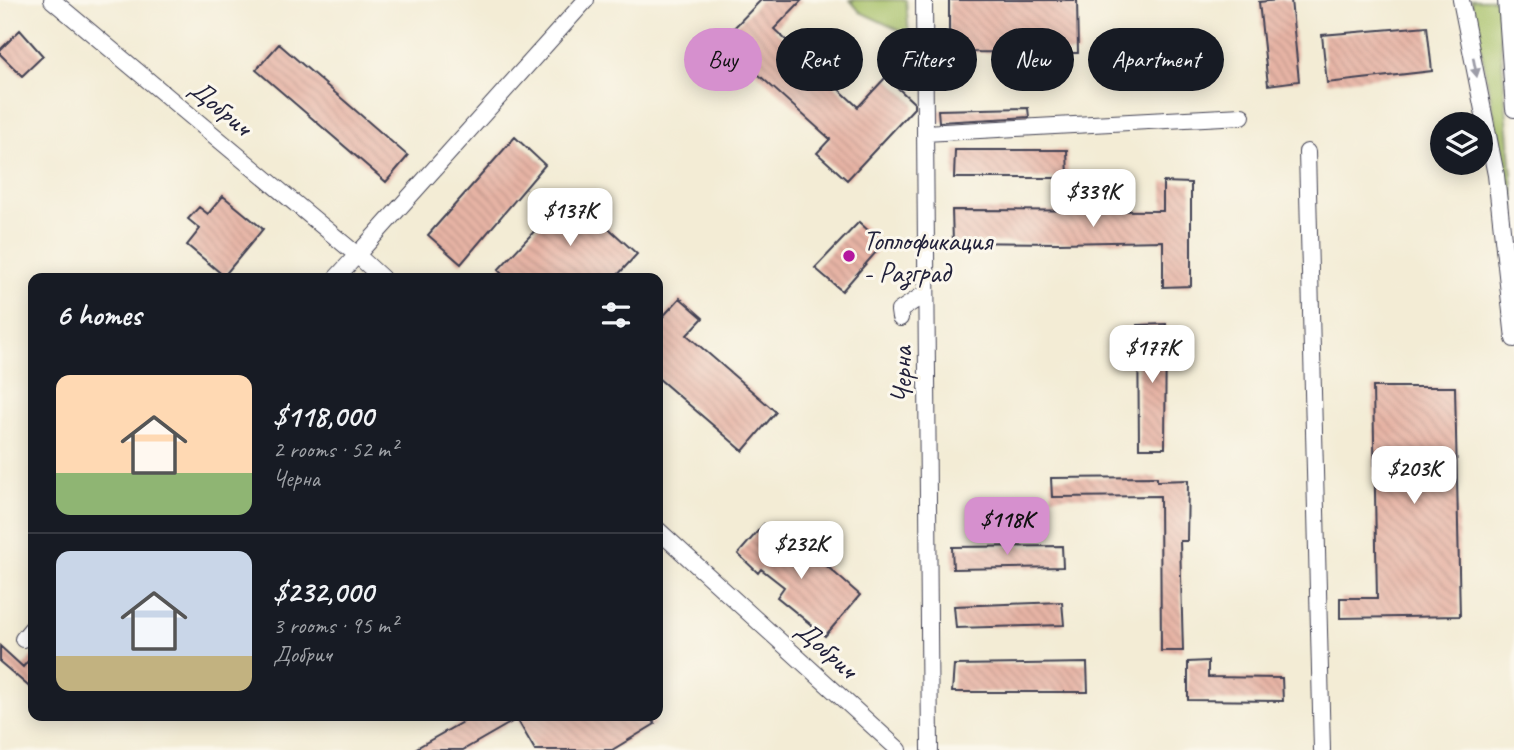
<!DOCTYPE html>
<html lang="en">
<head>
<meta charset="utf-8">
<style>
  :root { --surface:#171b24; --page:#242831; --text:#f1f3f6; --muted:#9ea1a6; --line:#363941; --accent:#d690ce }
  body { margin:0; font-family:Caveat,sans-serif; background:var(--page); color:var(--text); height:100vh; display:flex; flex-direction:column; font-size:26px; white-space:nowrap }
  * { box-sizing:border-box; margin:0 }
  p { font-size:23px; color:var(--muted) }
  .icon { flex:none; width:38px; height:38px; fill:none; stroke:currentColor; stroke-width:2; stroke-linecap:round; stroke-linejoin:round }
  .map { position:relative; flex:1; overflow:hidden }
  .drawer { position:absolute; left:28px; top:273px; width:635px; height:448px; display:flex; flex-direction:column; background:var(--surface); border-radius:14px; box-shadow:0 4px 18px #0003 }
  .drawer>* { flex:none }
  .top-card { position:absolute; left:684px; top:28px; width:665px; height:63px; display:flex; gap:14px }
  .tools { position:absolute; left:1430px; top:112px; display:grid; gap:14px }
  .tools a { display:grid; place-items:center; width:63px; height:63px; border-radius:50%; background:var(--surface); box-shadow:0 4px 18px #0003; font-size:35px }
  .price { position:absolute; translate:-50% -60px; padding:0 16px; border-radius:14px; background:#fff; color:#222; font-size:23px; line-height:46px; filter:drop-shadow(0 2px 4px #0008) }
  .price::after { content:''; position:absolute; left:50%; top:42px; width:21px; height:16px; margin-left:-10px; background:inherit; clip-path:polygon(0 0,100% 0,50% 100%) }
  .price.current { background:var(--accent); color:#111 }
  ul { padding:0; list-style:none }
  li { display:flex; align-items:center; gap:21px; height:175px; padding:0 28px }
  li+li { border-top:2px solid var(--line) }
  li span { display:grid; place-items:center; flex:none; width:196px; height:140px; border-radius:14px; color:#555 }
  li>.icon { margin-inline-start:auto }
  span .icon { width:84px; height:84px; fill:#fffc; stroke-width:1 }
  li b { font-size:30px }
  h2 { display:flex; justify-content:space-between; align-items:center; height:84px; padding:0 28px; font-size:30px }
  .chip { padding:0 24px; border-radius:32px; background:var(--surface); box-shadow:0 4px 18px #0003; font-size:24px; line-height:63px }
  .chip.current { background:var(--accent); color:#111 }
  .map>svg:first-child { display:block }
  .grass { fill:#a5bf65; stroke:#647050; stroke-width:2 }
  .building { fill:url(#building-back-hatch) }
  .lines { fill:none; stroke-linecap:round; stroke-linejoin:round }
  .minor-casing { stroke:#414052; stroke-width:18 }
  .minor { stroke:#fff; stroke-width:16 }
  .oneway { fill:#9c9ca7 }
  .poi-dot { fill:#b5179e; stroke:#fbf7ec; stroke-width:2.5 }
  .labels { text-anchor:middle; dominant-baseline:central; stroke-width:6; stroke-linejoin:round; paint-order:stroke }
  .street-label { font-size:28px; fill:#22223b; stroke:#fbf7ec }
  .poi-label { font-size:28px; fill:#22223b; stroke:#fbf7ec; text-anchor:start }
</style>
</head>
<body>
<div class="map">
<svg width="1514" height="750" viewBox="0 0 1514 750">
  <defs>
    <pattern id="building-back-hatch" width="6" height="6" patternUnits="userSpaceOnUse" patternTransform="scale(1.75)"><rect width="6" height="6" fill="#e6b3a4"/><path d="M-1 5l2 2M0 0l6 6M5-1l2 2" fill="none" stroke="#c59a8e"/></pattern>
  </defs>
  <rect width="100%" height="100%" fill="#fbf7ec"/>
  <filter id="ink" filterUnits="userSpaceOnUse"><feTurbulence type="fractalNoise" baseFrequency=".0143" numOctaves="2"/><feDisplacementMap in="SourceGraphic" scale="14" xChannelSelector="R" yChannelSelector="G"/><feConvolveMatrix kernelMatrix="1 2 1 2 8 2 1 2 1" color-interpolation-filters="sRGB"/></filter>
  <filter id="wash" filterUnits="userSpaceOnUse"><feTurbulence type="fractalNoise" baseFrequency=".00686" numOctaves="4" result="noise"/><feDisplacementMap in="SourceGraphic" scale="28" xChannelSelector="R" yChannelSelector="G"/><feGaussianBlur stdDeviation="1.57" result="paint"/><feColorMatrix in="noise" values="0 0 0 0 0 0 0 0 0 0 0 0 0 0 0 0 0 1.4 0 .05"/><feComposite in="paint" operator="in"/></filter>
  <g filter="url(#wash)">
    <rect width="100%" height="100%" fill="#f3ecd5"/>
    <!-- grass -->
    <path class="grass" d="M850 0H906L909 35 860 12Z
      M1471 0H1497L1514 200V257L1502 155Z"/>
    <g id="blocks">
      <!-- building -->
      <path class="building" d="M761 0H802L774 29 858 107 886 77 914 103V108L847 180 817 153 830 139 739 57 744 52 727 35Z
        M949 0H1077L1078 53 949 52Z
        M1278 0H1291L1299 81 1268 85 1259 2Z
        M1427 26 1432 71 1327 83 1322 35Z
        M20 30 43 56 22 76 0 54V50Z
        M279 44 408 156 386 182 256 70Z
        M1028 108 1029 117 939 122 938 110Z
        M515 137 545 165 461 264 428 235Z
        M955 150H1067L1068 178H954Z
        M1163 182 1191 183V286L1163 287V241L1058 243 953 242 952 210 1163 211Z
        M570 193 637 254 615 278H506L498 270Z
        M223 196 263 229 224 276 187 245 200 229 188 219 199 207 208 214Z
        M859 222 883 244 842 291 815 268Z
        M680 298 703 318 687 335 776 412 743 451 658 378V322Z
        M1166 324 1165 448H1139L1138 325Z
        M1373 387H1455L1460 616 1340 618V598H1377Z
        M1157 477V481L1188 480 1187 541H1180L1183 651H1161L1160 496 1052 497 1051 478Z
        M764 524 785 544 783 546 805 565 813 554 860 595 825 636 777 597 784 587 761 569 758 573 738 554Z
        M1062 546 1063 567 953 569 952 547Z
        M1062 602 1064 625 956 628 954 606Z
        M0 646 23 667 33 655V690L0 662Z
        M1208 661V677L1282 678 1283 701 1188 700V662Z
        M1087 663 1088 692H952L954 665Z
        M473 716H650L655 724 612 750H535L517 719 463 750H413Z"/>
    </g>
  </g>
  <g filter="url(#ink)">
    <use href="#blocks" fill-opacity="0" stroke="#414052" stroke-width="2"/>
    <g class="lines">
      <!-- minor casing -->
      <g class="minor-casing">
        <path id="minor" d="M52 0 357 255 336 278
          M924 0 930 750
          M1461 0 1496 175 1514 339
          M1506 0 1514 109
          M925 133 1242 116
          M1307 152 1322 750
          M382 278 357 255 586 0
          M900 318 899 311 926 293
          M658 530 899 750
          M23 639 33 627"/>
      </g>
      <!-- minor -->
      <use href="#minor" class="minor"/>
    </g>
    <!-- one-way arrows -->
    <defs><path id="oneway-solid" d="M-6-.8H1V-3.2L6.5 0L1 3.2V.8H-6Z" transform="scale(1.75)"/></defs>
    <use class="oneway" href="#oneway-solid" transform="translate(1475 67) rotate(79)"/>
  </g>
  <!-- markers -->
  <circle class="poi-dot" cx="849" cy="256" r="7"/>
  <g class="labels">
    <!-- street labels -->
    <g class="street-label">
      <text transform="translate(221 107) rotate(40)">Добрич</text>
      <text transform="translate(901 375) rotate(-90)">Черна</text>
      <text transform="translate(827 649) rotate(42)">Добрич</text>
    </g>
    <!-- poi labels -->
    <g class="poi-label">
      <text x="863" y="240">Топлофикация<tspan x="863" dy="32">- Разград</tspan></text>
    </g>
  </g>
</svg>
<div class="tools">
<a><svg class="icon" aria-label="layers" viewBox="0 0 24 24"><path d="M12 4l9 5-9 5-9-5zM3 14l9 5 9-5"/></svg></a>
</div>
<b class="price" style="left:1093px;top:229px">$339K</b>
<b class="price" style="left:570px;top:248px">$137K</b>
<b class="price" style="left:1152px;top:385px">$177K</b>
<b class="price" style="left:1414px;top:506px">$203K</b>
<b class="price current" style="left:1007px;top:557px">$118K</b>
<b class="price" style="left:801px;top:581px">$232K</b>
<div class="top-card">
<a class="chip current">Buy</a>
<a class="chip">Rent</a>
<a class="chip">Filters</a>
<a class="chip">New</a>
<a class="chip">Apartment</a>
</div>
<section class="drawer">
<h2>6 homes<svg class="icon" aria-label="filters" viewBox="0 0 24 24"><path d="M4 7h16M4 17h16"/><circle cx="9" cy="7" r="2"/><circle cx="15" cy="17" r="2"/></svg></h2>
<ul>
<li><span style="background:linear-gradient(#ffd9b3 70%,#8fb573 0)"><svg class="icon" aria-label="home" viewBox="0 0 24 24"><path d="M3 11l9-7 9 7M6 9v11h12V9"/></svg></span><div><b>$118,000</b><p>2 rooms · 52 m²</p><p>Черна</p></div></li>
<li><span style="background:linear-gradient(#c9d6e8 75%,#c2b280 0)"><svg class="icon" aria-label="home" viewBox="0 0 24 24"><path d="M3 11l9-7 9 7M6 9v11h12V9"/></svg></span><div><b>$232,000</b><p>3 rooms · 95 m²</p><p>Добрич</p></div></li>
</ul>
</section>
</div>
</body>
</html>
